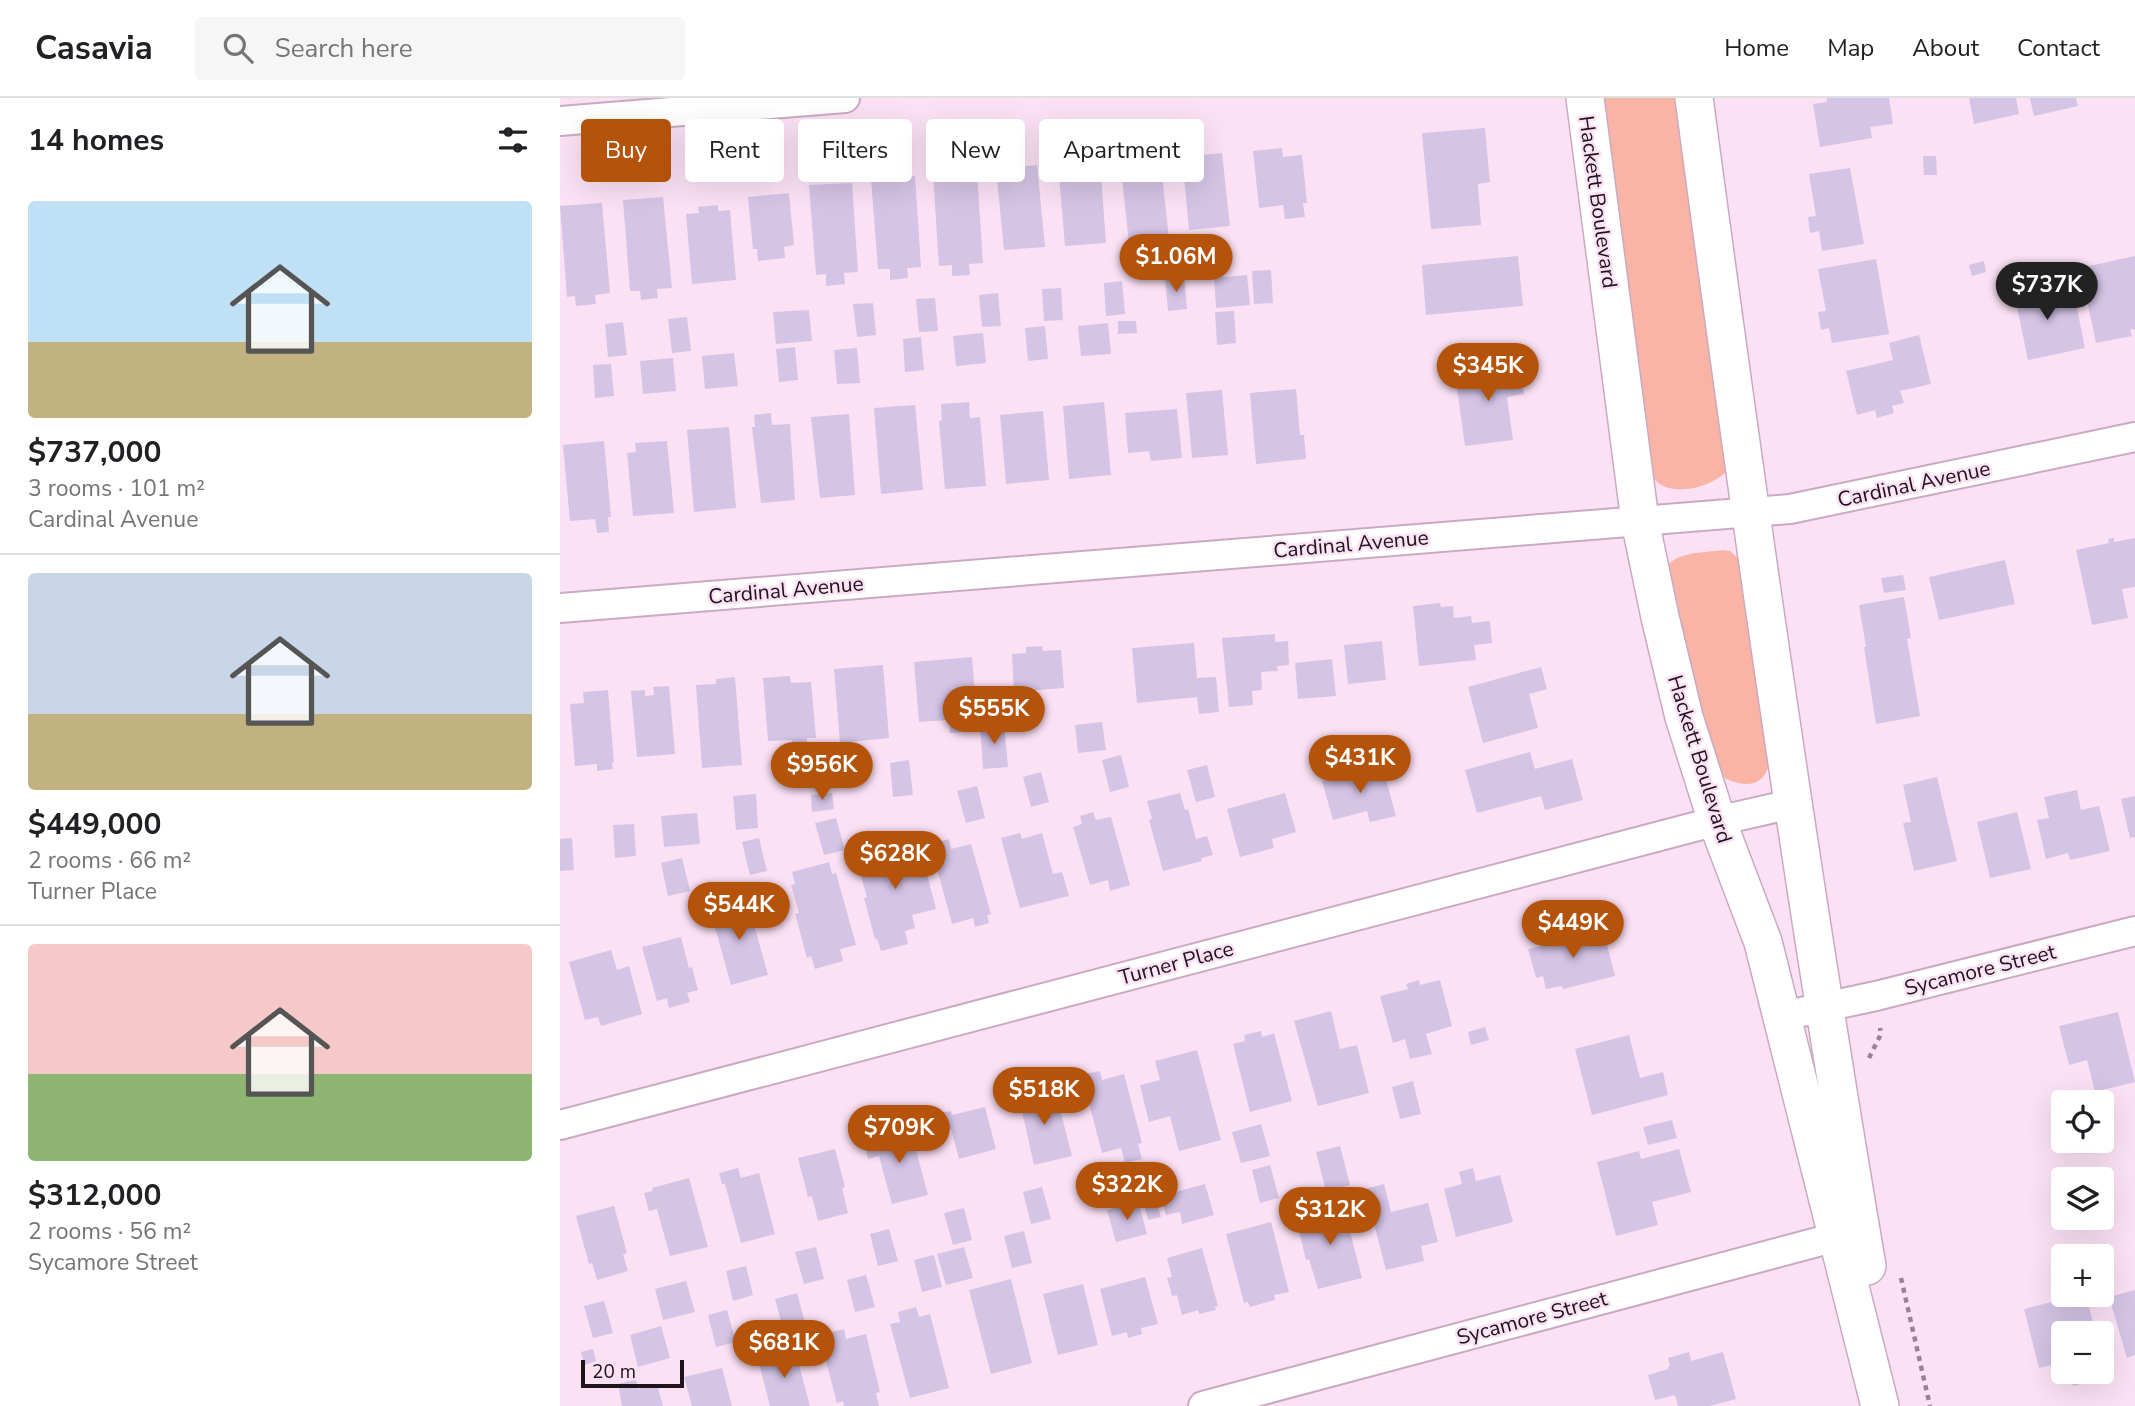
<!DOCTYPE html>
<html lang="en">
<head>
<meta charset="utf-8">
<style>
  :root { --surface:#fff; --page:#f6f6f6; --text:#202124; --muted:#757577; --line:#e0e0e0; --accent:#b45309 }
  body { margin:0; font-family:"Nunito Sans",sans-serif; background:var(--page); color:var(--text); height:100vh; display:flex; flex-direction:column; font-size:26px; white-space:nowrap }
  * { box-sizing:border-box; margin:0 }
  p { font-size:23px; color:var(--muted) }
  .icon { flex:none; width:38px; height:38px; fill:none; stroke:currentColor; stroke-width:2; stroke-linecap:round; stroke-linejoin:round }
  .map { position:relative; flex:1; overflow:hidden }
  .details { display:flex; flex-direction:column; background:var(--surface); width:560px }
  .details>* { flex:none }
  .hud { position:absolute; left:21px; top:21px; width:665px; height:63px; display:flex; gap:14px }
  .controls { position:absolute; left:1491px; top:992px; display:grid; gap:14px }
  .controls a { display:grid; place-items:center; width:63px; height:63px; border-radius:7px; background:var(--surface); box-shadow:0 7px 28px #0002; font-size:35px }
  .scale { position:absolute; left:21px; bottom:18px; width:103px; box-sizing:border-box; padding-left:7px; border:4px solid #1f131c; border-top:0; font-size:19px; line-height:24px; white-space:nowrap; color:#1f131c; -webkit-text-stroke:5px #fce1f5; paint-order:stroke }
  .price { position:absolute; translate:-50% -60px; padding:0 16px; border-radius:24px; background:var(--accent); color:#fff; font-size:23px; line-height:46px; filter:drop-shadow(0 2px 4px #0008) }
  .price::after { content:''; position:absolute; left:50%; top:42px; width:21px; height:16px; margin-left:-10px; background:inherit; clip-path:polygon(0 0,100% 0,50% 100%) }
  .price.selected { background:#222; color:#fff }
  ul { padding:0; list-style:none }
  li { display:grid; align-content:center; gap:14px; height:371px; padding:0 28px }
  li+li { border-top:2px solid var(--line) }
  li span { display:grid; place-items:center; height:217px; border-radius:7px; color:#555 }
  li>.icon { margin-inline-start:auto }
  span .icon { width:126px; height:126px; fill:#fffc; stroke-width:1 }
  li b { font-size:30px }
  h2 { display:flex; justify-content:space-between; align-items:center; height:84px; padding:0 28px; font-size:30px }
  .tag { padding:0 24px; border-radius:7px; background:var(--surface); box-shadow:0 7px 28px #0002; font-size:24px; line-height:63px }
  .tag.selected { background:var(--accent); color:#fff }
  header { display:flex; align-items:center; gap:42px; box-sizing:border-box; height:98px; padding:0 35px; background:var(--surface); border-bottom:2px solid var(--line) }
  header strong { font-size:33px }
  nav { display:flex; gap:38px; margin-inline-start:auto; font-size:24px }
  .search { width:490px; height:63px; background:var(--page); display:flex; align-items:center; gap:18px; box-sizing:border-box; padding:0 24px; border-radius:7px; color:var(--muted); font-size:26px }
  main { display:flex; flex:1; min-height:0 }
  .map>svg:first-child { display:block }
  .green { fill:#f9b4a5 }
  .building { fill:#d4c4e6 }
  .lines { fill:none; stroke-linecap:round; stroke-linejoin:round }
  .minor-casing { stroke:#caaac2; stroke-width:32 }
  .tertiary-casing { stroke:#caaac2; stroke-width:40 }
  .path { stroke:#978392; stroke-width:4.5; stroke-dasharray:5 5; stroke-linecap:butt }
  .minor { stroke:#fff; stroke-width:28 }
  .tertiary { stroke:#fff; stroke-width:37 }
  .labels { text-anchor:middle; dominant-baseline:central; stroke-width:5; stroke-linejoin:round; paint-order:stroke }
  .street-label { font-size:21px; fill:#1f131c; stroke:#fce1f5 }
</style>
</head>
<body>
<header>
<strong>Casavia</strong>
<div class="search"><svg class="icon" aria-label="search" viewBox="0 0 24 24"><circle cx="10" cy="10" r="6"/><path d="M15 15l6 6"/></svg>Search here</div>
<nav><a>Home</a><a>Map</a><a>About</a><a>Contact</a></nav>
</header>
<main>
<section class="details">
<h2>14 homes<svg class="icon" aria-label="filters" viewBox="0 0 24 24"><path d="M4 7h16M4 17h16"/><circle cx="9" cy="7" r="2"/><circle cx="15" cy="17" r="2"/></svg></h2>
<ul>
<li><span style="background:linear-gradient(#bfe0f5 65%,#c2b280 0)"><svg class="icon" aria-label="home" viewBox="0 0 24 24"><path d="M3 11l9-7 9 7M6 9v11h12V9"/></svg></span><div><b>$737,000</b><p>3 rooms · 101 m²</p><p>Cardinal Avenue</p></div></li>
<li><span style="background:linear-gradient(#c9d6e8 65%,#c2b280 0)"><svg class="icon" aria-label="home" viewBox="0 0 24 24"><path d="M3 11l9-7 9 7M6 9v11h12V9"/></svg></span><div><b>$449,000</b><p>2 rooms · 66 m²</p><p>Turner Place</p></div></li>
<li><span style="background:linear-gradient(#f6c9c9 60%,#8fb573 0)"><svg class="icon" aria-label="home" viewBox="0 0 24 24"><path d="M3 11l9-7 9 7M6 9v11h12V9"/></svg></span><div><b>$312,000</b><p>2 rooms · 56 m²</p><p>Sycamore Street</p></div></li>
</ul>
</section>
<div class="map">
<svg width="1575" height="1308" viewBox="0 0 1575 1308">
  <rect width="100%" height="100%" fill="#fce1f5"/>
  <!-- green -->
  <path class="green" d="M1040 0H1120L1167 373C1150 391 1104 402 1091 376Z
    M1163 452 1170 453 1179 461 1209 666C1203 694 1176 688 1158 676L1104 472C1115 453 1144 455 1163 452Z"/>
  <!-- building -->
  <path class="building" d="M1267 0H1329L1333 26 1310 29 1312 40 1260 49 1253 6 1267 4Z
    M1409 0H1456L1459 16 1414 26Z
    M1470 0H1516L1518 8 1474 18Z
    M925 30 930 84 918 86 921 127 871 131 862 35Z
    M722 50 723 59 742 57 747 105H743L745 119 725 121 723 107 699 110 693 53Z
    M662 55 670 128 629 132 623 68H626L625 59Z
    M1363 58H1376L1377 77H1364Z
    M600 59 610 150 570 154 560 63Z
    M540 63 546 145 505 148 498 66Z
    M477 67 485 149 444 152 436 71Z
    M1290 70 1304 146 1262 153 1259 133 1250 135 1248 119 1256 118 1249 76Z
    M417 74 423 165 409 166 410 177 392 178V167L379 168 373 77Z
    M355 78 361 169 347 170 348 180 330 182V171H318L311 81Z
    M292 85 298 174 284 175 285 186 266 188V176L256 177 249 87Z
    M229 95 234 147 224 149 225 160 198 163 197 151H193L188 99Z
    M103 99 112 190 97 191 98 200 81 202 80 193H70L63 102Z
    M42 105 50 195 35 197 36 206 16 208 15 198 7 199 0 108Z
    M158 107V113L170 112 176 182 132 186 126 116 139 115 138 109Z
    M958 158 963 208 866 217 862 167Z
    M1575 158V231L1570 232 1572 238 1536 245 1520 170Z
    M1316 161 1329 236 1272 245 1269 230 1261 232 1258 214 1266 213 1258 171Z
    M1424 163 1426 174 1412 178 1409 167Z
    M711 172 713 205 694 206 692 173Z
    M687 177 690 207 656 210 654 180Z
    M624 178 627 211 608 213 605 180Z
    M1476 180 1481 203 1514 196 1525 250 1468 262 1452 185Z
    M562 183 565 216 546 218 544 185Z
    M501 190 503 222 484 223 482 191Z
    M438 195 441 228 422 229 419 197Z
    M375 200 378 233 359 234 356 201Z
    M313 205 316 237 297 239 293 206Z
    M249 212 252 243 216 246 213 214Z
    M674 213 676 245 657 247 655 214Z
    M127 219 131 253 112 255 108 221Z
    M558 223H576L577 235 558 236Z
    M63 224 67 257 48 259 45 226Z
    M548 225 551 256 521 258 518 228Z
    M485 228 488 261 468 263 465 230Z
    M423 235 426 265 396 268 393 238Z
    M1359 237 1371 286 1340 293 1344 305 1332 308 1334 315 1317 320 1315 312 1297 317 1286 273 1333 262 1329 245Z
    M361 239 364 272 345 274 343 241Z
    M235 249 238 282 219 284 216 251Z
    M297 250 300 285 277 286 274 252Z
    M174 255 178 288 145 291 142 258Z
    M113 260 116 293 83 296 80 263Z
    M51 266 54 298 35 300 33 267Z
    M960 267 964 296 947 299 953 342 905 348 895 275Z
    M736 291 740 337H744L746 361 696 366 690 295Z
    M662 292 668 357 632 360 626 295Z
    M409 304 410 320 420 319 426 388 385 391 379 323 382 322 381 306Z
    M544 304 551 377 509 381 503 308Z
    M355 307 363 392 321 396 314 310Z
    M617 311 622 360 591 363 589 353 568 355 565 315Z
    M483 313 489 382 446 386 440 317Z
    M211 315 212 327 230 326 235 402 201 405 192 329H195L194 317Z
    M289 316 295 397 260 400 251 319Z
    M169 329 176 410 134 414 127 332Z
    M44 343 51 419H48L49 434 37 435 35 421 10 423 3 347Z
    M107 343 114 415 73 418 67 355 76 354 75 345Z
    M1554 440V444L1575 440V489L1562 491 1568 520 1532 527 1516 452 1549 445 1548 441Z
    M1445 462 1455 506 1379 522 1369 479Z
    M1343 477 1346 492 1324 495 1321 480Z
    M1344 499 1351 540 1347 541 1360 618 1316 626 1304 549H1306L1299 507Z
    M880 505 881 509 893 508 894 520 911 518 912 525 930 523 932 545 914 547 916 562 859 568 853 508Z
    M715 536V544L728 543 729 567 717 568 718 573 701 574 702 592 692 593 693 607 669 609 662 540Z
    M822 543 826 582 788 586 784 547Z
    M634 545 637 580 656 579 659 614 639 616 637 599 577 605 572 550Z
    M482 548 483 553 501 552 504 590 454 594 452 556 466 555V549Z
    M412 559 418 633 390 635 389 622 359 624 354 564Z
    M772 561 776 598 738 601 735 565Z
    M323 567 329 640 280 645 274 571Z
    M981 569 987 591 969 596 978 630 923 645 908 589Z
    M230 578 231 585 251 584 256 640H247V648L232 649V642L208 643 203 580Z
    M175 579 182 667 142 670 136 587 156 586V581Z
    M109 588 115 656 77 659 71 593 85 592V598L94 597 93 589Z
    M48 592 54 665H52L53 671 37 673V666L15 668 10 606 24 605 23 594Z
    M542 624 546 652 518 655 515 627Z
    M444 625 448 669 423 671 420 627Z
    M970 654 975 671 1012 661 1023 702 985 712 981 698 917 715 905 672Z
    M561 657 569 689 550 694 542 662Z
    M349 662 353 697 333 699 330 665Z
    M647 667 655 699 636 704 627 672Z
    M822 667 836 718 810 724 807 713 773 722 762 683Z
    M481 674 489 704 471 709 463 679Z
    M1377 679 1397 763 1354 773 1343 725 1351 724 1343 687Z
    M417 688 425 720 406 725 397 693Z
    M1517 692 1521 712 1539 708 1550 753 1510 762 1508 755 1486 761 1477 722 1489 720 1484 699Z
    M272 695 274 711 252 714 251 697Z
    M620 695 625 712 628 711 636 741 647 738 653 757 641 760 642 763 603 773 589 722 592 721 587 703Z
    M725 695 736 734 712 741 714 750 680 759 667 711Z
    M196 696 198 730 176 732 173 698Z
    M1575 698V739L1570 740 1561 701Z
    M533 714 536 722 551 719 570 787 550 793 548 782 530 787 513 729 522 726 520 718Z
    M1457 714 1471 771 1430 780 1417 724Z
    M137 715 140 746 104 749 101 718Z
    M276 720 285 752 264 757 255 725Z
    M74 726 76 758 55 760 53 727Z
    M460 735 462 741 482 735 493 776 502 774 509 798 460 810 441 740Z
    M12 740 14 772 0 773V741Z
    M199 740 207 773 190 777 182 744Z
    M358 741 376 811 352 817 355 830 345 833 348 846 321 853 317 841H315L304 800 307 799 299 772 304 771 300 756Z
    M389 741 391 751 411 746 431 816 427 817 429 825 415 829 413 820 392 826 373 756 374 755 372 746Z
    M122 760 130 793 108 798 101 765Z
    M269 764 272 776 276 775 296 847 280 851 283 863 255 871 251 858 247 860 235 816 239 815 231 787 235 786 232 774Z
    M187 801 208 877 171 887 150 811Z
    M1043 831 1055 878 1003 891 1002 888 986 891 983 878 976 880 968 851 991 846 989 838 1011 832 1012 839Z
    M121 839 129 870 132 869 138 892 127 895 130 904 109 910 107 900 97 903 82 849Z
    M51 852 57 872 69 868 82 916 41 928 38 919 25 922 9 864Z
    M859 882 860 887 880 882 892 928 866 936 872 956 850 961 845 941 833 945 820 898 848 891 846 886Z
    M771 913 780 951 797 947 809 995 758 1008 734 923Z
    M1558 914 1575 984 1535 994 1527 962 1509 967 1499 928Z
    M925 929 929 942 911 947 908 934Z
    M701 933 702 939 714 935 732 1003 690 1014 673 946 685 943 684 937Z
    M1069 937 1080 980 1103 974 1108 997 1032 1017 1015 951Z
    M637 952 661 1042 619 1053 610 1018 589 1024 580 987 600 982 595 963Z
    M540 973 542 982 564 976 582 1045 578 1046 582 1061 565 1065 561 1050 542 1055 524 986 528 985 526 976Z
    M853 983 861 1016 840 1021 832 989Z
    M476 990 479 1000 496 996 512 1058 474 1067 458 995Z
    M425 1009 436 1051 399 1061 391 1031 384 1033 380 1015 391 1013 392 1017Z
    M1112 1022 1117 1040 1088 1047 1083 1029Z
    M701 1026 710 1058 681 1065 672 1034Z
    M350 1030 368 1097 332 1106 319 1058 308 1061 304 1043Z
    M780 1048 790 1087 766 1093 756 1054Z
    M275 1051 285 1089 282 1090 288 1115 258 1123 252 1098 248 1099 238 1060Z
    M1119 1051 1131 1094 1092 1104 1098 1127 1056 1138 1037 1064 1079 1053 1081 1061Z
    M710 1067 719 1100 700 1105 692 1072Z
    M178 1070 181 1080 199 1075 215 1136 181 1145 165 1086H162L159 1075Z
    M913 1070 916 1083 940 1077 953 1124 896 1139 884 1091 902 1086 899 1074Z
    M549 1071 558 1103 538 1108 530 1076Z
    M129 1080 148 1149 110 1158 97 1111 89 1113 84 1095 93 1093 92 1090Z
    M645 1086 654 1117 622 1126 620 1114 606 1117 601 1098Z
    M824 1086 831 1114 868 1105 878 1144 861 1148 864 1163 826 1172 805 1091Z
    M482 1089 491 1121 471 1126 463 1094Z
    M578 1103 587 1136 556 1144 547 1112Z
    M596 1103 601 1119 588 1122 584 1106Z
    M783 1106 802 1180 758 1191 749 1161 746 1162 739 1133 742 1132 739 1118Z
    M54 1108 67 1155 63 1157 68 1173 37 1182 32 1165 29 1166 16 1118Z
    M404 1110 412 1142 393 1147 384 1115Z
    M711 1124 729 1194 714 1197 715 1202 690 1209 688 1204 684 1205 666 1136Z
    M329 1131 338 1163 318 1168 310 1136Z
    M464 1133 472 1165 452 1170 444 1138Z
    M256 1149 264 1181 244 1186 235 1154Z
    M404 1149 413 1180 386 1187 377 1156Z
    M642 1150 658 1208H655L656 1212 639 1216 638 1212 622 1217 617 1197 612 1198 607 1180 612 1179 607 1160Z
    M374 1157 382 1189 362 1194 354 1162Z
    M186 1168 193 1197 173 1203 166 1173Z
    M306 1177 315 1209 295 1214 287 1182Z
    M585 1179 598 1226 581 1230 582 1236 568 1240 567 1234 552 1238 540 1191Z
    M451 1181 472 1265 431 1276 409 1192Z
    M126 1183 135 1214 103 1222 95 1191Z
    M523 1186 538 1247 498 1257 483 1196Z
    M1575 1192V1257L1567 1260 1549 1199Z
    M237 1195 247 1232 225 1238 215 1201Z
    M1507 1197H1526L1536 1236H1503V1264L1479 1270 1464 1211 1507 1200Z
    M44 1203 53 1235 33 1240 24 1208Z
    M356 1209 359 1219 370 1216 389 1290 350 1300 330 1226 340 1224 338 1214Z
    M167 1212 176 1244 156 1249 148 1217Z
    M101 1228 110 1260 78 1269 70 1237Z
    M284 1231 286 1241 306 1236 320 1294 316 1295 319 1308H284L283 1303 277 1305 259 1237Z
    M33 1251 36 1263 25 1267 21 1254Z
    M235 1252 250 1308H210L198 1261Z
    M1129 1254 1131 1263 1163 1254 1176 1301 1150 1308H1118L1115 1297 1095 1302 1088 1277 1108 1271V1269L1110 1268 1108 1260Z
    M1542 1261 1547 1279 1513 1288 1509 1274H1542Z
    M162 1270 172 1308H132L124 1279Z
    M76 1281 78 1291 97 1286 103 1308H62L58 1286Z"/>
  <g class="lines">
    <!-- minor casing -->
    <g class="minor-casing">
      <path id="minor" d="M0 23 285 0
        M0 510 1230 411 1575 339
        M1223 918 1316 898 1575 833
        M0 1027 1157 723 1232 706
        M643 1308 1295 1134"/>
    </g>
    <!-- tertiary casing -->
    <g class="tertiary-casing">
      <path id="tertiary" d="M1025 0 1080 423 1100 519 1124 619 1157 723 1203 844 1320 1308
        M1134 0C1186 390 1241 780 1307 1168"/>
    </g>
    <!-- path -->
    <path class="path" d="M1309 960 1321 936 1320 930
      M1341 1180 1370 1308"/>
    <!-- minor -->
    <use href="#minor" class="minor"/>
    <!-- tertiary -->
    <use href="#tertiary" class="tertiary"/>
  </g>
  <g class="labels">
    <!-- street labels -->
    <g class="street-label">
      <text transform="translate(1038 104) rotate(82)">Hackett Boulevard</text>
      <text transform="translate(1354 386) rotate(-12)">Cardinal Avenue</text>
      <text transform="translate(791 446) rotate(-5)">Cardinal Avenue</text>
      <text transform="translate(226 492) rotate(-5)">Cardinal Avenue</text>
      <text transform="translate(1140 661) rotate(73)">Hackett Boulevard</text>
      <text transform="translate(616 865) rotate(-15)">Turner Place</text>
      <text transform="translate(1420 872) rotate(-14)">Sycamore Street</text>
      <text transform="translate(972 1220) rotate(-15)">Sycamore Street</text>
    </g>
  </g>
</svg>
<div class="controls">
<a><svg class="icon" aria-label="locate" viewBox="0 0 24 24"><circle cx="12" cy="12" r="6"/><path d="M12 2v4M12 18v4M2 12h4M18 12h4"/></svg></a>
<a><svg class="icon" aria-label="layers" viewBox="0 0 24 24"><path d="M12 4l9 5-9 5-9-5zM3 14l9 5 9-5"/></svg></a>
<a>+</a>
<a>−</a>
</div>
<div class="scale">20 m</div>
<b class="price" style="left:616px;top:196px">$1.06M</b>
<b class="price selected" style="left:1487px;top:224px">$737K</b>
<b class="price" style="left:928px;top:305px">$345K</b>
<b class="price" style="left:434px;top:648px">$555K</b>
<b class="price" style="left:800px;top:697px">$431K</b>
<b class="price" style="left:262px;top:704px">$956K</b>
<b class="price" style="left:335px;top:793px">$628K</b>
<b class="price" style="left:179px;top:844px">$544K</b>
<b class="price" style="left:1013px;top:862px">$449K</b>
<b class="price" style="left:484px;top:1029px">$518K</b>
<b class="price" style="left:339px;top:1067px">$709K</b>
<b class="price" style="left:567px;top:1124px">$322K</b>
<b class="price" style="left:770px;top:1149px">$312K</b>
<b class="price" style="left:224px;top:1282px">$681K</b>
<div class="hud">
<a class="tag selected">Buy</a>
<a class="tag">Rent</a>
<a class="tag">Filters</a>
<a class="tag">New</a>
<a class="tag">Apartment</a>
</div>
</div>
</main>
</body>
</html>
